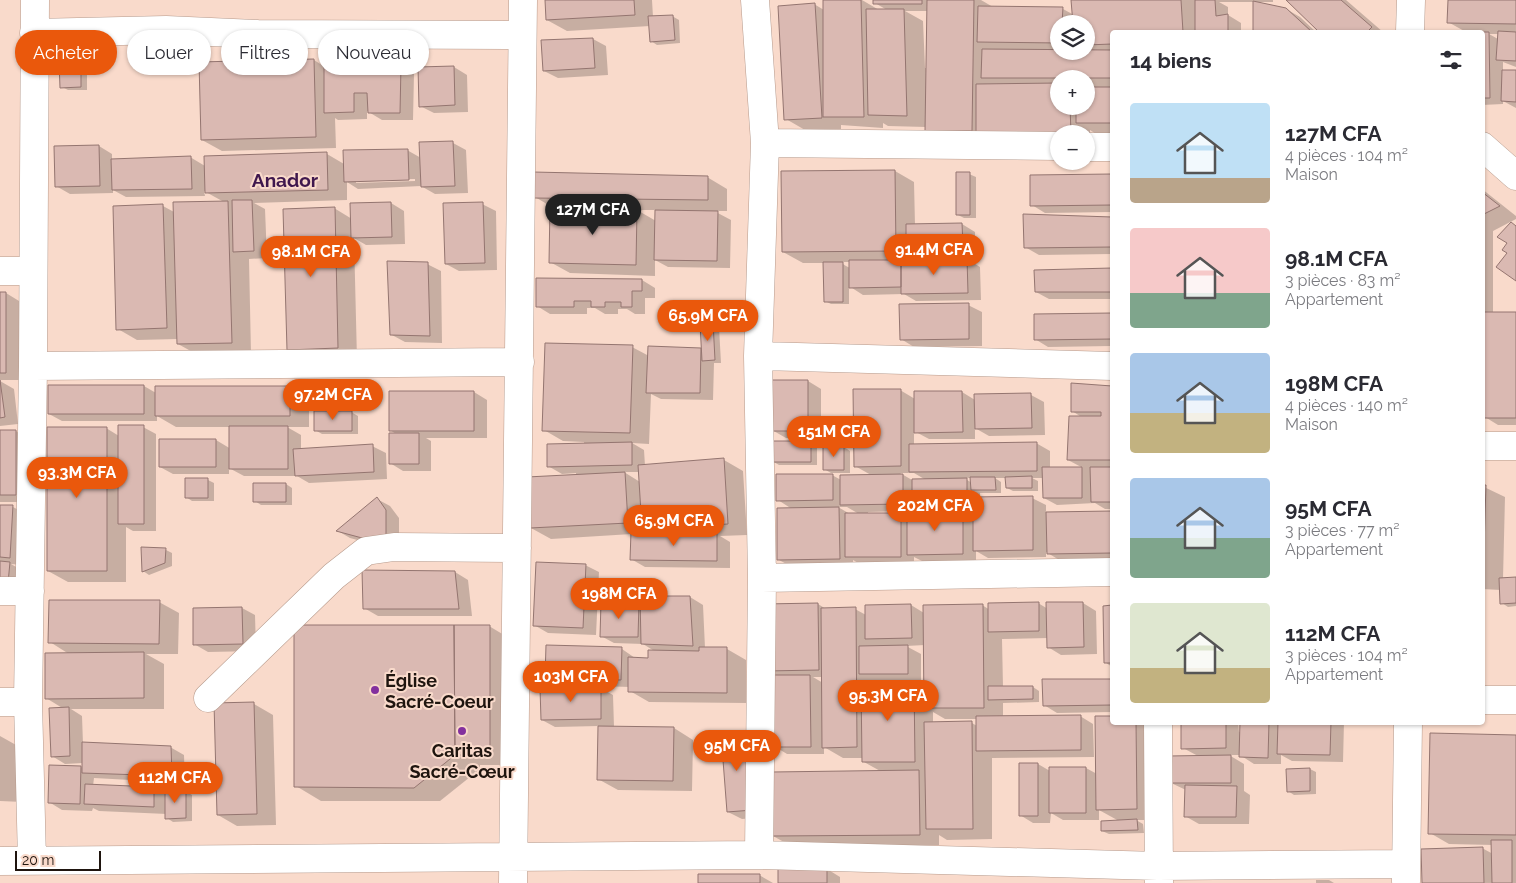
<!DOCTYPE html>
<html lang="fr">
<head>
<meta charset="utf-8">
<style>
  :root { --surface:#fff; --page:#f7f7f7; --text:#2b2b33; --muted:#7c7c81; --accent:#ea580c }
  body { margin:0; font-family:Raleway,sans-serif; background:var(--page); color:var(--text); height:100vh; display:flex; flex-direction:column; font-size:19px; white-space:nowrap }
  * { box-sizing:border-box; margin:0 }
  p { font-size:16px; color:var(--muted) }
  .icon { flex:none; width:28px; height:28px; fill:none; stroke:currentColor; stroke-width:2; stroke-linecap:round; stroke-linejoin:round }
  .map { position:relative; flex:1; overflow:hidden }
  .side { position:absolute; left:1110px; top:30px; width:375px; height:695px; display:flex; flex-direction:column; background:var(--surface); border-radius:5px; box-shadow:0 1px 4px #0004 }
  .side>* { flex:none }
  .hud { position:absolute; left:15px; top:30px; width:475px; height:45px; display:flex; gap:10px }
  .fabs { position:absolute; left:1050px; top:15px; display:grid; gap:10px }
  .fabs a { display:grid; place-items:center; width:45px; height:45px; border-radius:50%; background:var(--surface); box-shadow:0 1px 4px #0004; font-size:25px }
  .scale { position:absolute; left:15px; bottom:12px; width:86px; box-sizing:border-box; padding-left:5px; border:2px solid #1f150f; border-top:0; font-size:14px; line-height:18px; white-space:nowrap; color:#1f150f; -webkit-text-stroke:4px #f9dacb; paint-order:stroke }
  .price { position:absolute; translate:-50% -42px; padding:0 11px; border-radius:18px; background:var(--accent); color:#fff; font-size:16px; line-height:32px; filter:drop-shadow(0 1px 2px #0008) }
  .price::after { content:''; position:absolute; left:50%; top:30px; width:15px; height:11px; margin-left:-8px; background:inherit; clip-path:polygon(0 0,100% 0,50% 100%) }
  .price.selected { background:#222; color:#fff }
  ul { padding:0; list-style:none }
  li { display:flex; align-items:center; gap:15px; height:125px; padding:0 20px }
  li span { display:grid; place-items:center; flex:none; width:140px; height:100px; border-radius:5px; color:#555 }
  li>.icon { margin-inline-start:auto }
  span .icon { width:60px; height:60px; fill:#fffc; stroke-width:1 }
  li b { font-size:21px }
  h2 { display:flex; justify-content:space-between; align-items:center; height:60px; padding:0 20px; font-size:21px }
  .pill { padding:0 18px; border-radius:22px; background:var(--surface); box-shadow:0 1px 4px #0004; font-size:18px; line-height:45px }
  .pill.selected { background:var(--accent); color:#fff }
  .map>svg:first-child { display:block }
  .shadow { fill:#0003; fill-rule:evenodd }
  .building { fill:#dab9b2; stroke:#947570 }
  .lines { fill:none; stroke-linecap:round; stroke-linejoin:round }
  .minor-casing { stroke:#b69a8c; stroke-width:29 }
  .minor { stroke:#fff; stroke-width:28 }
  .poi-dot { fill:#83309e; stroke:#f9dacb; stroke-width:2 }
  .labels { text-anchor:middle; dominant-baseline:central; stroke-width:4; stroke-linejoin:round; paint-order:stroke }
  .poi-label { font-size:18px; font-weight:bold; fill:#1f150f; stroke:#f9dacb; text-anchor:start }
  .neighbourhood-label { font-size:19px; font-weight:bold; fill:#3f174d; stroke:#f9dacb }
</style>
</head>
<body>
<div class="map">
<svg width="1516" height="883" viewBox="0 0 1516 883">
  <rect width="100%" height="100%" fill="#f9dacb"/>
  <!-- shadow -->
  <path class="shadow" d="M546 0H652L653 17 672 16 679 20 680 43 657 45 651 41 650 26 567 31 547 20Z
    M824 0H862L879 10H887L875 3V0H981L993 7 1063 9 1074 15 1073 0H1273V2H1257L1286 9 1300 17 1316 32H1255V2H1219L1228 7V15L1241 23V32H1112V134H1096L1090 130V145L1086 134 946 141 926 127 888 126 883 123V128L841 125V129L805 130 786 119 814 4 824 10ZM905 11H928L927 68H925L923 21ZM1059 24H1086V50L1059 51ZM1059 79H1086V106H1059Z
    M1287 0H1346L1383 32H1321Z
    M1449 0H1516V67L1503 62V71L1516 72V108L1503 101V104L1482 105V32H1466L1448 22ZM1489 34H1499L1498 39Z
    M593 39 606 46 608 75 558 78 544 71Z
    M314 60 325 67 401 66 414 74 413 120H382L367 111V119L338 120 335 118 336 148 222 151 202 140 200 64Z
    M81 61 87 64V90H68L62 87Z
    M454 67 467 75 468 112 434 113 420 106Z
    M453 143 466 150 468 193 435 194 421 186 358 189 347 182V200L254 203 265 209 267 258 249 259 251 354 198 355 178 344V339L137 340 118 329 163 206 174 212 224 202 204 191 205 196 126 197 113 190V193L70 194 56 186 99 146 112 154V160L190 157 205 166 327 154 344 164 407 150 421 158 420 144ZM415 179V181L356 183V180Z
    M895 171 914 182 915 225 962 224 975 232V253L920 254 915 251V260L967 259 980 267 981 300 916 301 904 294 863 295 849 286V304H831L825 301 824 263H803L783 252ZM840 262H850V268L846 266Z
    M969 174 976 177V218H964L958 215Z
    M1031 176H1112V212L1045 213 1032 205Z
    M707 177 727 189V211H714L731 220 730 268 668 267 655 260V276L570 273 550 262 552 207 535 197ZM637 210H656V221Z
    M1482 189 1516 216V219L1493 231V313H1516V425H1498L1485 417Z
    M391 203 404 211 405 244 366 245 354 238 357 359 308 360 288 349 334 208 352 219Z
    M482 204 496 211 497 270 459 271 446 264Z
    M1025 216 1112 218V254L1039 255 1025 247Z
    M427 264 441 271 442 343 405 342 392 335Z
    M1112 270V299H1049L1036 292V271Z
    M642 280 655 288V298H645V314H635L627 309H618V314H605L595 308H587V314H550L537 306Z
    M0 293H6L19 301V380H0Z
    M968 305 982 312V346L914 347 901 339Z
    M1112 314V346L1048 347 1035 339V315Z
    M713 324 719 327 721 363H714L713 400 661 399 651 394 649 444 632 443 644 450 645 466 724 460 743 471 747 535 720 536 730 542V568L645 567 631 559 632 534 551 539 531 528 576 476V473L562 474 548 466 584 444V442L563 441 544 430 632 347 649 356 703 350ZM624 472H640V482Z
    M0 381 14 389 18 424 0 426Z
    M808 381 821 389V438H786L772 430Z
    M1072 384 1112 387V509H1105L1095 503 1057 505 1044 498V478H1032L1038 481V491H1013L1007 488 1006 478H995L1001 482V493H980V499L1032 498 1046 505V513L1112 512V560L1061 561 1046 552V557L988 558 976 551V561H922L914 557V564H860L853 560V566L792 567 779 560 792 509 778 500 832 475 841 480 871 475 855 466 900 390 915 399 962 392 975 400V396L1031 395 1044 402 1045 435 989 436 975 428V439H929L914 431V445L1036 443 1050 451V469L1083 468 1068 460 1083 418 1072 411ZM900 473H914L926 480H912ZM964 478H972V483ZM916 506 926 512H916ZM838 507H847L859 514H850ZM908 511V519L900 514H868V512ZM974 511V518L963 512Z
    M49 386H144L156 393 290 387 309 398V427H287L301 435V450L372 446 386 453 387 479 309 483 297 476H244L229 468V474H173L160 467 216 440 231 449V427H176L157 416V421H62L49 414Z
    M474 392 487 400V438H426L431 441V471H403L390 463 396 434 390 430Z
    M351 412 358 416V434H322L315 430Z
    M143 427 156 434V531H133L126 527V582H68L48 571 106 428 119 436Z
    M0 431H16L29 439V502H0Z
    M810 442 817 446V465H779L772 461Z
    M844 447 850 451V473H831L824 469Z
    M186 480H208L214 483V501H192L186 497Z
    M286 484 292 488V505H261L255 501Z
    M1482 486 1505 497 1503 579 1516 578V606L1508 607 1502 603 1501 590 1482 589Z
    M377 499 390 506 399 518V542L391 549 350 538 338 531Z
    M0 506 13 507 26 514 23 565 11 564 23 571 21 590 0 589Z
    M142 548 166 550 172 553V566L149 575 143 571Z
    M585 565 599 572 596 635 548 633 534 625Z
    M455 572 468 580 472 616H378L364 608Z
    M690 597 703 605 705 648 727 649 746 660V703L649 702 630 691V687L597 686 613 695 614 727 674 728 693 740 692 791 618 790 598 779 599 726 555 727 542 720 591 688V685L559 684 546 677 622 649 635 658 649 659 656 652 643 644 614 643 601 636 638 604 642 606Z
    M159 602 179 613 178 654H146L164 664V709H71L82 716 83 744 170 747 184 755 185 783 94 778 93 786 154 788 166 795 185 791 192 795V821L173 822 167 818V814L99 811 93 808 92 811 62 810 49 802 81 767 83 768V763L65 764 52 756 64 709 46 698 69 654 50 642Z
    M1038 603 1048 609 1047 603H1083L1096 611 1097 654 1061 655 1048 647V638L1002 639 1003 687H1033L1039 691V702L1003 703V717L1080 716 1093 724 1094 757 992 758V839L947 840 939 835V845L793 847 773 836 882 772 864 762V758H843L824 747V754H787L774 746 766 670 818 604 826 609H855L866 615 911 605 924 613 982 605 990 610ZM925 645V690L914 684H875V681H921V654L906 646ZM813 677H823V683ZM933 712 945 719H977V726L972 723H933Z
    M1104 607H1112V667L1105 662Z
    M242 608 255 615 256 651 208 652 194 644Z
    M489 626 509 638V765H480V769L440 801H321L296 786Z
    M1112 680V712L1057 713 1044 705V681Z
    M254 704 273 715 276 825 237 826 218 815Z
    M1096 717H1112V722H1145L1156 820H1136L1143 824 1144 833 1109 834 1102 831 1119 821 1099 810V820H1063L1051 813 1050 823H1033L1020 815 1038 764 1050 771 1086 768 1097 774Z
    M1182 722H1238L1239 732H1241V722H1344L1343 762 1292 761 1281 755V764H1254L1240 755H1229L1244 764V791L1250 795 1249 824H1199L1185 816 1186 790 1171 783 1198 756 1183 748Z
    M723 735 766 817 742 819 728 812Z
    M0 736 25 750 23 802 0 801Z
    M1516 736V883H1423L1482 848 1493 854V845L1449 844 1430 833Z
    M1310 769 1316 772V794L1294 795 1288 791Z
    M827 869 840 877V883H779Z
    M759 875 773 883H699Z
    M1316 880H1329L1334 883H1316Z"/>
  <!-- building -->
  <path class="building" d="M545 0H634L635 15 546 20Z
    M823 0H861L864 117H823Z
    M873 0H922V4H873Z
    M927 0H974L972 131H925Z
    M1071 0H1181L1183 32H1112V44L1086 45V24H1073Z
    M1195 0H1215L1216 16 1228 14V32H1195Z
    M1286 0H1341L1372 27 1367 32H1319Z
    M1448 0H1516V24L1447 23Z
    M1253 1 1286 8 1312 32H1253Z
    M815 3 822 118 784 120 778 6Z
    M978 6 1063 7 1062 24H1059V43L977 42Z
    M866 9H904L907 116 868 115Z
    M673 15 675 40 650 42 648 16Z
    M1498 31 1516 32V61L1496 60Z
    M1469 32H1489L1490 98H1482V32Z
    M593 38 595 68 543 71 541 40Z
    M982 49 1112 50V78H981Z
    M81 59V87L60 88 59 60Z
    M314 59 316 137 201 140 199 62Z
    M324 64 401 65 400 113H368L367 93H354V112L324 113Z
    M454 66 455 105 419 107 418 67Z
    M1502 70H1516V102L1501 101Z
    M1059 83V106H1070L1071 134 976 136V84Z
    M1086 87H1112V123H1076V106H1086Z
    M453 141 455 186 421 187 419 142Z
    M99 145 100 186 55 187 54 146Z
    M408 149 409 180 344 182 343 150Z
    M327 152 328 190 205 193 204 156Z
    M191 156 192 189 112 190 111 159Z
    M895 170 896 251 782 252 781 171Z
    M533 172 708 176V200L534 198Z
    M956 172H970V215H956Z
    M1112 174V205L1030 206V175Z
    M1482 192 1500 206 1482 215Z
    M232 200H252L254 251 233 252Z
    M228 201 232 343 177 344 173 202Z
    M391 202 392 237 351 238 350 203Z
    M483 202 485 263 445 264 443 203Z
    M163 204 167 328 116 330 113 206Z
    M550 206 637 209 636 265 549 263Z
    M335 207 338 348 287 350 283 209Z
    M655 210 718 211 717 261 654 260Z
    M1023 214 1112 217V247L1024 248Z
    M1511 222 1516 226V281L1496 267 1507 253 1502 250 1507 243 1497 237Z
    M962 223 963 246 906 247V224Z
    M967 258 968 293 901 294V259Z
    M849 260H901V287L849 288Z
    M387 261 428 262 430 336 390 335Z
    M823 262H843V302H824Z
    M1112 268V292H1035L1034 270Z
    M536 278 642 279V291H632V307H621V302H605V307H591V301H574V307H536Z
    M0 292H6V373H0Z
    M969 303V339L900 340 899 304Z
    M1484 312H1516V418H1484Z
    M1112 313V339L1034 340V314Z
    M713 322 715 360 702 361 700 323Z
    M545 343 633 345 630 433 542 431Z
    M648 346 701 348 700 393H646Z
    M0 380 5 417 0 418Z
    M771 380H808V431H771Z
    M1071 383 1112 386V460H1067L1069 416H1101V412H1071Z
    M48 385H144V414H48Z
    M155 386H290V416H155Z
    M853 389H901V466L854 467Z
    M389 391H474V431H389Z
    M914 391H962L963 432 914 433Z
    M1031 393 1032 428 975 429 974 394Z
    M314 411H352V431H314Z
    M118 425H144V524H118Z
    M229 426H288V469H229Z
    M47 427H107V571H47Z
    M0 430H16V495H0Z
    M389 433H419V464H389Z
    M159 439H216V467H159Z
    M771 441H811V462H771Z
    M632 442V465L547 467V444Z
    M1037 442V471L909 472V444Z
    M373 444 374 472 295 476 293 449Z
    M823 446H844V470H823Z
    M724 458 728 524 642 529 638 465Z
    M1042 467H1082V498H1043Z
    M1090 467H1112V502H1091Z
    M625 472 628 523 530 528 527 477Z
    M776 474H833V500L776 501Z
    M903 474V504L840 505V475Z
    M1032 476V488H1006L1005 477Z
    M970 477H995L996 490H971Z
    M185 478H208V498H185Z
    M967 478V505H912V479Z
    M253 483H286V502H253Z
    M1482 485H1486L1483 579H1482Z
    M1033 496V550L973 551V497Z
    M377 497 386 510V534L377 542 336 531Z
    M0 505H13L10 558 0 557Z
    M839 507 840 559 777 560V508Z
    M963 510V554L907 555V511Z
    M1112 511V553L1047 554 1046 512Z
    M845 513H901V557H845Z
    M631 532 717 533V561L630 560Z
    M141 547 166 548 165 563 142 572Z
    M0 561 10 562 8 583H0Z
    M536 562 586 564 583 628 533 626Z
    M362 570 455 571 459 609H363Z
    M1516 577V603L1500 604 1499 578Z
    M640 596H690L693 646 641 644Z
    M49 600H160L159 644 48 643Z
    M601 602 639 603 638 637H600Z
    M1039 602V631L988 632V603Z
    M1046 602H1083L1084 647 1047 648Z
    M818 603 819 670 765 671 764 604Z
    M911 604 912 638 865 639V605Z
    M983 604 984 708H924L923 605Z
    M1112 605V663H1104L1103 606Z
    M242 607 243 644 193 645V608Z
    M856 607 857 747 822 748 821 608Z
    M294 625H454L455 755 414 788 294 787Z
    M454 625H490V755H455Z
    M546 645 622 647 621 680 545 678Z
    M908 645V674H859V646Z
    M699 647H727V693L628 692V657L648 658V650L699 651Z
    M144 652V698L45 699V653Z
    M772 675H810L811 747H773Z
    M1042 679H1112V705L1043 706Z
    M914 682 915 762H862L861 683Z
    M601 686V719L541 720 540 688Z
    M988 686H1033V699L988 700Z
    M254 702 257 814 217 815 214 703Z
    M69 707 70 756 51 757 49 708Z
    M1081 715V750L976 751V716Z
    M1095 716H1112V722H1136L1137 809 1096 810Z
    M972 721 973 829H926L924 722Z
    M1181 722H1226V748L1181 749Z
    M1240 722H1269L1268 758 1239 757Z
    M1278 722H1331L1330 755 1277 754Z
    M598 726 674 727 673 781 597 780Z
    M747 732 753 810 727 812 721 734Z
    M1430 733 1516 735V835L1428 834Z
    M82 742 171 746 172 776 82 773Z
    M1231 755V783H1169V756Z
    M1019 763H1038V816H1019Z
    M49 765 81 766 80 804 48 803Z
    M1049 767H1086V813H1049Z
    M1310 768V791L1287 792 1286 769Z
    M919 770 920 835 772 836V772Z
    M85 784 154 787V807L84 804Z
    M1185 785 1237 786 1236 817H1184Z
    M165 790H186V818L165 819Z
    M1137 819 1138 830 1101 831V821Z
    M1491 840H1512V883H1492Z
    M1483 847 1484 883H1422L1421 849Z
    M827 868V883H778V869Z
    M698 874H760V883H698Z"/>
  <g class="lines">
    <!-- minor casing -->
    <g class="minor-casing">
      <path id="minor" d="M755 0 765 143 758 356 762 578 759 855
        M1410 32 1411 0
        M34 33 166 30 258 34 522 35
        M765 143 1059 146
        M1482 146 1516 176
        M1086 147H1112
        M0 271H33
        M758 356 1112 366
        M33 366 520 362
        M1482 446H1516
        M762 578 1112 572
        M0 591H30
        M208 698 334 576 366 551 394 547 517 548
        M1482 700H1516
        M0 702H28
        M1158 722 1159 883
        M32 860 28 702 33 366 35 0
        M0 861 759 855 1158 866 1406 864
        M1406 881 1408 722
        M513 883 523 0"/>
    </g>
    <!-- minor -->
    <use href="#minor" class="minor"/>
  </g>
  <!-- markers -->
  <g class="poi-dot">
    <circle cx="375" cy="690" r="5"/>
    <circle cx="462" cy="731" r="5"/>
  </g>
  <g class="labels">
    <!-- poi labels -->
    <g class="poi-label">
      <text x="385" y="680">Église<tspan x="385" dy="21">Sacré-Coeur</tspan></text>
      <text x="462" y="750" text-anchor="middle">Caritas<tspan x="462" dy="21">Sacré-Cœur</tspan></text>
    </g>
    <!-- neighbourhood labels -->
    <g class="neighbourhood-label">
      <text x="285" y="180">Anador</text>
    </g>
  </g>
</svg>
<div class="fabs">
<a><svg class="icon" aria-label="layers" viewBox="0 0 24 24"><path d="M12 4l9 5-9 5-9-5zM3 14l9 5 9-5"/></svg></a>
<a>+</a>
<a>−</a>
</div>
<div class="scale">20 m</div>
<b class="price selected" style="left:593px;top:236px">127M CFA</b>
<b class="price" style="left:934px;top:276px">91.4M CFA</b>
<b class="price" style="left:311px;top:278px">98.1M CFA</b>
<b class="price" style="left:708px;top:342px">65.9M CFA</b>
<b class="price" style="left:333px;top:421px">97.2M CFA</b>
<b class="price" style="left:834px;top:458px">151M CFA</b>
<b class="price" style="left:77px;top:499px">93.3M CFA</b>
<b class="price" style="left:935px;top:532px">202M CFA</b>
<b class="price" style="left:674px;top:547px">65.9M CFA</b>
<b class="price" style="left:619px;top:620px">198M CFA</b>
<b class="price" style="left:571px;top:703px">103M CFA</b>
<b class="price" style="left:888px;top:722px">95.3M CFA</b>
<b class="price" style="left:737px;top:772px">95M CFA</b>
<b class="price" style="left:175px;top:804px">112M CFA</b>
<div class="hud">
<a class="pill selected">Acheter</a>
<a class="pill">Louer</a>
<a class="pill">Filtres</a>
<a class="pill">Nouveau</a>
</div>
<section class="side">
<h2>14 biens<svg class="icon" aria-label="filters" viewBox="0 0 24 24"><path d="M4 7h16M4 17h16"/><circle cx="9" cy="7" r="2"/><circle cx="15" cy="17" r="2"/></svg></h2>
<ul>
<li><span style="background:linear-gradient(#bfe0f5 75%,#b9a48a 0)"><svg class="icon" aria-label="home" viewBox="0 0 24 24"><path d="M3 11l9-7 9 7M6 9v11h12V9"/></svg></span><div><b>127M CFA</b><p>4 pièces · 104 m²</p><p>Maison</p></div></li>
<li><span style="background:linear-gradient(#f6c9c9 65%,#7fa58c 0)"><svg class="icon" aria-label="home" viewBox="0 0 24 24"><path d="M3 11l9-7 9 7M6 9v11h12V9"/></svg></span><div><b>98.1M CFA</b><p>3 pièces · 83 m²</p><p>Appartement</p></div></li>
<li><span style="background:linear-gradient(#a9c7e8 60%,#c2b280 0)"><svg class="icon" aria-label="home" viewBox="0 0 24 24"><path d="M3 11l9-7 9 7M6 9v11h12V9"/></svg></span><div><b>198M CFA</b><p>4 pièces · 140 m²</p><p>Maison</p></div></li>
<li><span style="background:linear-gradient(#a9c7e8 60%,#7fa58c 0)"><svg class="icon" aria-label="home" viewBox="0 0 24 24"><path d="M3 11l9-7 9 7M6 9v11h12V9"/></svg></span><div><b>95M CFA</b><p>3 pièces · 77 m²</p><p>Appartement</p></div></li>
<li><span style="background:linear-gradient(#dfe7d0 65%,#c2b280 0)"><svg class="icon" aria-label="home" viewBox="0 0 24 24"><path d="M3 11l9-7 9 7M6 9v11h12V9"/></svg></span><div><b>112M CFA</b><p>3 pièces · 104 m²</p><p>Appartement</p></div></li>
</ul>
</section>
</div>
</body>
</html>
